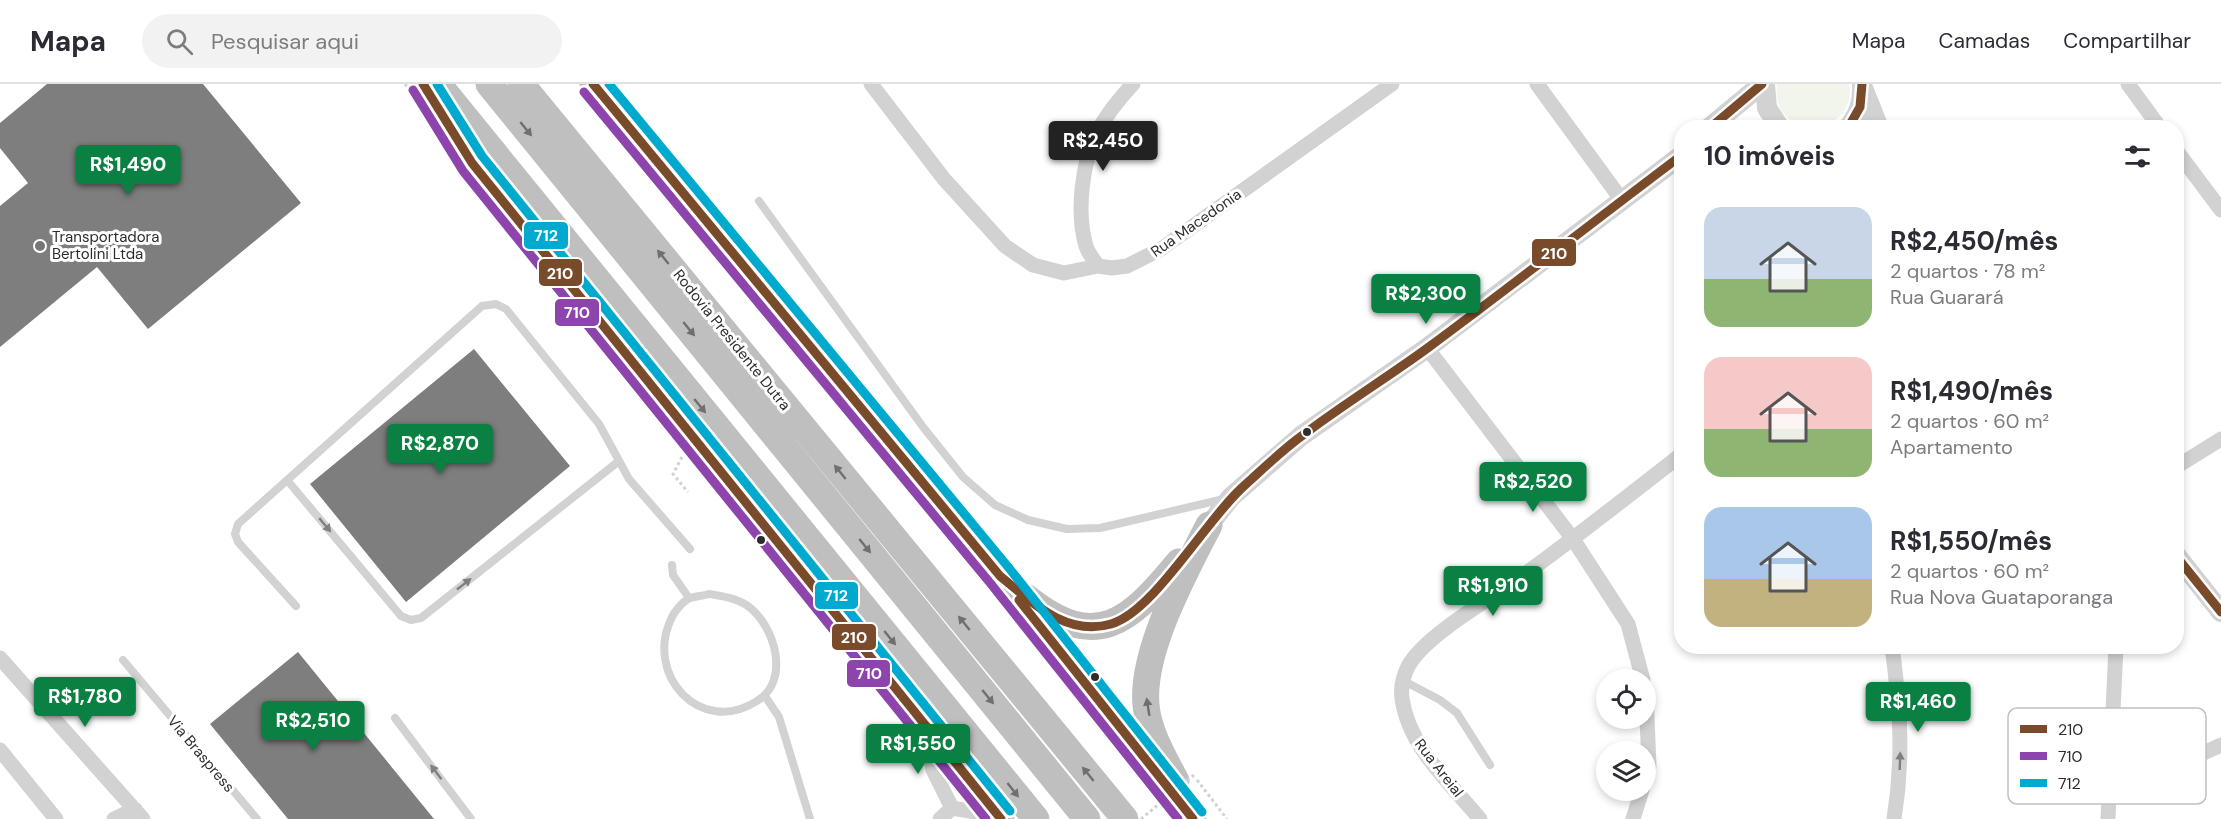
<!DOCTYPE html>
<html lang="pt">
<head>
<meta charset="utf-8">
<style>
  :root { --surface:#fff; --page:#f2f2f3; --text:#2b2b33; --muted:#7c7c81; --line:#e1e1e2; --accent:#0b8043 }
  body { margin:0; font-family:"DM Sans",sans-serif; background:var(--page); color:var(--text); height:100vh; display:flex; flex-direction:column; font-size:22px; white-space:nowrap }
  * { box-sizing:border-box; margin:0 }
  p { font-size:20px; color:var(--muted) }
  .icon { flex:none; width:33px; height:33px; fill:none; stroke:currentColor; stroke-width:2; stroke-linecap:round; stroke-linejoin:round }
  .map { position:relative; flex:1; overflow:hidden }
  .details { position:absolute; left:1674px; top:36px; width:510px; height:534px; display:flex; flex-direction:column; background:var(--surface); border-radius:24px; box-shadow:0 3px 9px #0003 }
  .details>* { flex:none }
  .controls { position:absolute; left:1596px; top:585px; display:grid; gap:12px }
  .controls a { display:grid; place-items:center; width:60px; height:60px; border-radius:50%; background:var(--surface); box-shadow:0 3px 9px #0003; font-size:30px }
  .price { position:absolute; translate:-50% -51px; padding:0 14px; border-radius:6px; background:var(--accent); color:#fff; font-size:20px; line-height:39px; filter:drop-shadow(0 2px 3px #0008) }
  .price::after { content:''; position:absolute; left:50%; top:36px; width:18px; height:14px; margin-left:-9px; background:inherit; clip-path:polygon(0 0,100% 0,50% 100%) }
  .price.active { background:#222; color:#fff }
  ul { padding:0; list-style:none }
  li { display:flex; align-items:center; gap:18px; height:150px; padding:0 30px }
  li span { display:grid; place-items:center; flex:none; width:168px; height:120px; border-radius:18px; color:#555 }
  li>.icon { margin-inline-start:auto }
  span .icon { width:72px; height:72px; fill:#fffc; stroke-width:1 }
  li b { font-size:26px }
  h2 { display:flex; justify-content:space-between; align-items:center; height:72px; padding:0 30px; font-size:26px }
  header { display:flex; align-items:center; gap:36px; box-sizing:border-box; height:84px; padding:0 30px; background:var(--surface); border-bottom:2px solid var(--line) }
  header strong { font-size:28px }
  nav { display:flex; gap:33px; margin-inline-start:auto; font-size:21px }
  .search { width:420px; height:54px; background:var(--page); display:flex; align-items:center; gap:15px; box-sizing:border-box; padding:0 21px; border-radius:33px; color:var(--muted); font-size:22px }
  .map>svg:first-child { display:block }
  .green { fill:#f1f5eb }
  .building { fill:#7e7e7e }
  .lines { fill:none; stroke-linecap:round; stroke-linejoin:round }
  .path { stroke:#d2d2d2; stroke-width:3; stroke-dasharray:3 3; stroke-linecap:butt }
  .service { stroke:#d2d2d2; stroke-width:8 }
  .minor { stroke:#d2d2d2; stroke-width:15 }
  .tertiary { stroke:#d2d2d2; stroke-width:20 }
  .motorway { stroke:#bfbfbf; stroke-width:27 }
  .path-bridge { stroke:#d2d2d2; stroke-width:3; stroke-dasharray:3 3; stroke-linecap:butt }
  .bus-1-casing { stroke:#fff; stroke-width:14 }
  .bus-2-casing { stroke:#fff; stroke-width:14 }
  .bus-3-casing { stroke:#fff; stroke-width:14 }
  .bus-1 { stroke:#7a4b2a; stroke-width:9 }
  .bus-2 { stroke:#8e44ad; stroke-width:9 }
  .bus-3 { stroke:#00a9ce; stroke-width:9 }
  .oneway { fill:#6f6f6f }
  .oneway2 { fill:#808080 }
  .poi-dot { fill:#767676; stroke:#fff; stroke-width:2 }
  .bus-dot { fill:#2d2d2d; stroke:#fff; stroke-width:2 }
  .labels { text-anchor:middle; dominant-baseline:central; stroke-width:6; stroke-linejoin:round; paint-order:stroke }
  .street-label { font-size:15px; fill:#2d2d2d; stroke:#fff }
  .poi-label { font-size:15px; fill:#2d2d2d; stroke:#fff; text-anchor:start }
  .key { fill:#fff; stroke:#c0c0c0; stroke-width:1.5 }
  .key-label { font-size:16px; fill:#2d2d2d }
  .line-badge { stroke:#fff; stroke-width:2 }
  .badge-label { font-size:16px; text-anchor:middle; font-weight:bold; fill:#fff }
</style>
</head>
<body>
<header>
<strong>Mapa</strong>
<div class="search"><svg class="icon" aria-label="search" viewBox="0 0 24 24"><circle cx="10" cy="10" r="6"/><path d="M15 15l6 6"/></svg>Pesquisar aqui</div>
<nav><a>Mapa</a><a>Camadas</a><a>Compartilhar</a></nav>
</header>
<div class="map">
<svg width="2221" height="735" viewBox="0 0 2221 735">
  <rect width="100%" height="100%" fill="#fff"/>
  <!-- green -->
  <path class="green" d="M1777 0H1849C1859 54 1769 58 1777 0Z"/>
  <!-- building -->
  <path class="building" d="M47 0H203L301 119 148 245 97 183 0 263V122L28 99 0 64V39Z
    M474 265 570 382 406 518 310 400Z
    M298 568 434 735H288L210 640Z"/>
  <g class="lines">
    <!-- path -->
    <path class="path" d="M405 0 411 8
      M682 373 673 390 688 408
      M1197 696 1227 735"/>
    <!-- service -->
    <path class="service" d="M759 117 923 343 963 393 995 421 1028 436 1067 445 1100 444 1224 415
      M287 396 401 532 411 536 421 534 619 377
      M672 481 673 491 689 514
      M709 510C722 512 736 514 748 522 775 542 791 597 757 617 701 653 643 591 672 533 675 527 683 517 690 514 696 512 703 512 709 510Z
      M296 522 238 458 235 450 238 440 482 222 496 220 506 225 599 340 629 395 690 465
      M123 576 257 735
      M1404 597 1440 616 1457 629 1490 681
      M765 612 779 633 810 735
      M395 634 471 735"/>
    <!-- minor -->
    <path class="minor" d="M871 0 944 95 1005 162 1033 181 1064 189 1098 182 1112 184 1127 182 1161 165 1392 0
      M1537 0 1621 115
      M2128 0 2160 44
      M2176 66 2221 126
      M1098 182C1094 176 1088 169 1086 162 1076 129 1082 79 1097 48 1107 30 1119 15 1133 0
      M1427 264 1573 455 1628 540 1643 596
      M2176 383 2221 355
      M1892 562C1900 624 1904 673 1894 735
      M0 574 143 735
      M1646 609 1649 682 1646 696
      M928 651 933 686 952 724
      M0 666 56 735
      M2110 712 2221 661
      M952 724 998 732
      M114 735 135 725
      M940 735 952 724
      M1480 735C1450 699 1408 662 1402 614 1400 601 1405 585 1413 575 1434 547 1488 516 1518 495 1574 455 1628 412 1682 370
      M1633 735 1642 706
      M2108 735 2116 562"/>
    <!-- tertiary -->
    <path class="tertiary" d="M1765 0 1767 24 1780 44
      M1863 4 1879 44
      M1709 44 1762 0
      M1848 44C1859 30 1863 17 1862 0
      M1209 441 1231 413 1301 352 1427 264 1682 71
      M2176 471 2221 528"/>
    <!-- motorway -->
    <path class="motorway" d="M438 0 1036 735
      M489 0 1087 735
      M521 0 1125 735
      M593 0 1000 492 1193 735
      M430 14 472 79 1001 735
      M1026 513C1097 570 1130 537 1179 478
      M1176 697C1164 674 1148 647 1146 621 1141 567 1185 488 1209 441"/>
    <!-- path-bridge -->
    <path class="path-bridge" d="M1141 735 1194 691"/>
    <!-- bus-1 casing -->
    <g class="bus-1-casing">
      <path id="bus-1" d="M423 0 472 79 1001 735
        M593 0 1000 492C1032 518 1066 553 1111 540 1154 528 1207 434 1245 401 1264 384 1282 366 1303 351 1344 320 1388 293 1429 263 1514 200 1597 135 1682 71
        M1710 44 1762 0
        M1848 44 1860 23 1862 0
        M2176 472 2221 528
        M1019 516 1193 735"/>
    </g>
    <!-- bus-2 casing -->
    <g class="bus-2-casing">
      <path id="bus-2" d="M413 6 463 87 986 735
        M584 8 991 500 1178 735"/>
    </g>
    <!-- bus-3 casing -->
    <g class="bus-3-casing">
      <path id="bus-3" d="M437 0 482 72 1010 727
        M609 0 1009 484 1202 728"/>
    </g>
    <!-- bus-1 -->
    <use href="#bus-1" class="bus-1"/>
    <!-- bus-2 -->
    <use href="#bus-2" class="bus-2"/>
    <!-- bus-3 -->
    <use href="#bus-3" class="bus-3"/>
  </g>
  <!-- one-way arrows -->
  <defs><path id="oneway-solid" d="M-6-.8H1V-3.2L6.5 0L1 3.2V.8H-6Z" transform="scale(1.5)"/></defs>
  <g class="oneway">
    <use href="#oneway-solid" transform="translate(526 45) rotate(51)"/>
    <use href="#oneway-solid" transform="translate(663 173) rotate(-129)"/>
    <use href="#oneway-solid" transform="translate(689 245) rotate(51)"/>
    <use href="#oneway-solid" transform="translate(700 322) rotate(51)"/>
    <use href="#oneway-solid" transform="translate(840 388) rotate(-129)"/>
    <use href="#oneway-solid" transform="translate(865 462) rotate(51)"/>
    <use href="#oneway-solid" transform="translate(964 539) rotate(-129)"/>
    <use href="#oneway-solid" transform="translate(890 554) rotate(51)"/>
    <use href="#oneway-solid" transform="translate(988 613) rotate(51)"/>
    <use href="#oneway-solid" transform="translate(1148 623) rotate(-99)"/>
    <use href="#oneway-solid" transform="translate(1088 690) rotate(-129)"/>
    <use href="#oneway-solid" transform="translate(1013 706) rotate(52)"/>
  </g>
  <g class="oneway2">
    <use href="#oneway-solid" transform="translate(325 441) rotate(50)"/>
    <use href="#oneway-solid" transform="translate(464 500) rotate(-38)"/>
    <use href="#oneway-solid" transform="translate(1900 677) rotate(-88)"/>
    <use href="#oneway-solid" transform="translate(436 688) rotate(-127)"/>
  </g>
  <!-- markers -->
  <circle class="poi-dot" cx="40" cy="162" r="6"/>
  <g class="bus-dot">
    <circle cx="1307" cy="348" r="5"/>
    <circle cx="761" cy="456" r="5"/>
    <circle cx="1095" cy="593" r="5"/>
  </g>
  <g class="labels">
    <!-- street labels -->
    <g class="street-label">
      <text transform="translate(1196 139) rotate(-35)">Rua Macedonia</text>
      <text transform="translate(732 256) rotate(51)">Rodovia Presidente Dutra</text>
      <text transform="translate(201 670) rotate(50)">Via Braspress</text>
      <text transform="translate(1439 684) rotate(52)">Rua Areial</text>
    </g>
    <!-- poi labels -->
    <g class="poi-label">
      <text x="52" y="153">Transportadora<tspan x="52" dy="17">Bertolini Ltda</tspan></text>
    </g>
  </g>
  <!-- legend -->
  <rect x="2008" y="624" width="198" height="96" rx="9" class="key"/>
  <rect x="2020" y="641" width="27" height="8" fill="#7a4b2a"/>
  <rect x="2020" y="668" width="27" height="8" fill="#8e44ad"/>
  <rect x="2020" y="695" width="27" height="8" fill="#00a9ce"/>
  <g class="key-label">
    <text x="2058" y="651">210</text>
    <text x="2058" y="678">710</text>
    <text x="2058" y="705">712</text>
  </g>
  <g class="line-badge">
    <rect x="523" y="137" width="46" height="29" rx="6" fill="#00a9ce"/>
    <rect x="1531" y="154" width="46" height="29" rx="6" fill="#7a4b2a"/>
    <rect x="538" y="174" width="45" height="29" rx="6" fill="#7a4b2a"/>
    <rect x="554" y="214" width="46" height="29" rx="6" fill="#8e44ad"/>
    <rect x="814" y="497" width="45" height="29" rx="6" fill="#00a9ce"/>
    <rect x="831" y="539" width="46" height="28" rx="6" fill="#7a4b2a"/>
    <rect x="846" y="575" width="45" height="29" rx="6" fill="#8e44ad"/>
  </g>
  <g class="badge-label">
    <text x="546" y="157">712</text>
    <text x="1554" y="175">210</text>
    <text x="560" y="195">210</text>
    <text x="577" y="234">710</text>
    <text x="836" y="517">712</text>
    <text x="854" y="559">210</text>
    <text x="869" y="595">710</text>
  </g>
</svg>
<div class="controls">
<a><svg class="icon" aria-label="locate" viewBox="0 0 24 24"><circle cx="12" cy="12" r="6"/><path d="M12 2v4M12 18v4M2 12h4M18 12h4"/></svg></a>
<a><svg class="icon" aria-label="layers" viewBox="0 0 24 24"><path d="M12 4l9 5-9 5-9-5zM3 14l9 5 9-5"/></svg></a>
</div>
<b class="price active" style="left:1103px;top:88px">R$2,450</b>
<b class="price" style="left:128px;top:112px">R$1,490</b>
<b class="price" style="left:1426px;top:241px">R$2,300</b>
<b class="price" style="left:440px;top:391px">R$2,870</b>
<b class="price" style="left:1533px;top:429px">R$2,520</b>
<b class="price" style="left:1493px;top:533px">R$1,910</b>
<b class="price" style="left:85px;top:644px">R$1,780</b>
<b class="price" style="left:1918px;top:649px">R$1,460</b>
<b class="price" style="left:313px;top:668px">R$2,510</b>
<b class="price" style="left:918px;top:691px">R$1,550</b>
<section class="details">
<h2>10 imóveis<svg class="icon" aria-label="filters" viewBox="0 0 24 24"><path d="M4 7h16M4 17h16"/><circle cx="9" cy="7" r="2"/><circle cx="15" cy="17" r="2"/></svg></h2>
<ul>
<li><span style="background:linear-gradient(#c9d6e8 60%,#8fb573 0)"><svg class="icon" aria-label="home" viewBox="0 0 24 24"><path d="M3 11l9-7 9 7M6 9v11h12V9"/></svg></span><div><b>R$2,450/mês</b><p>2 quartos · 78 m²</p><p>Rua Guarará</p></div></li>
<li><span style="background:linear-gradient(#f6c9c9 60%,#8fb573 0)"><svg class="icon" aria-label="home" viewBox="0 0 24 24"><path d="M3 11l9-7 9 7M6 9v11h12V9"/></svg></span><div><b>R$1,490/mês</b><p>2 quartos · 60 m²</p><p>Apartamento</p></div></li>
<li><span style="background:linear-gradient(#a9c7e8 60%,#c2b280 0)"><svg class="icon" aria-label="home" viewBox="0 0 24 24"><path d="M3 11l9-7 9 7M6 9v11h12V9"/></svg></span><div><b>R$1,550/mês</b><p>2 quartos · 60 m²</p><p>Rua Nova Guataporanga</p></div></li>
</ul>
</section>
</div>
</body>
</html>
